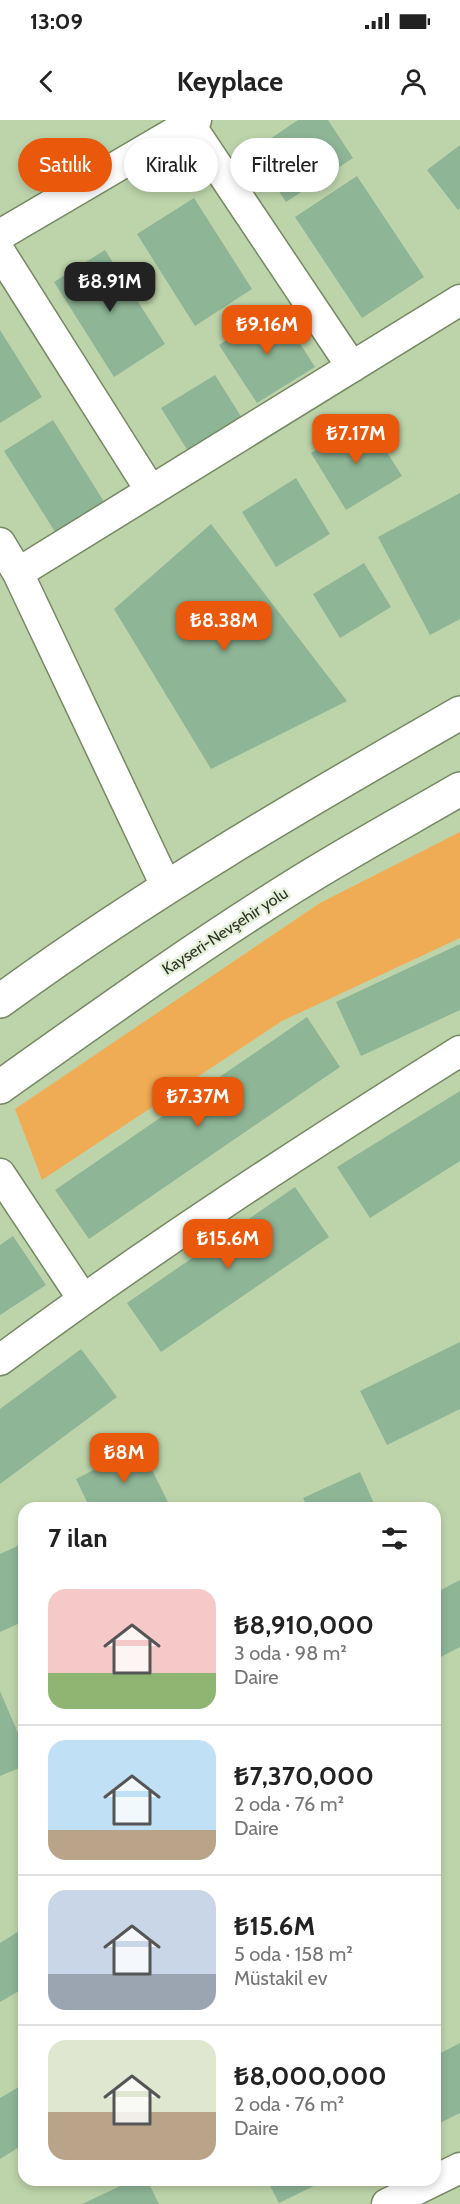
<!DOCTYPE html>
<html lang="tr">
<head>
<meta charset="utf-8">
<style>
  :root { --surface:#fff; --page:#f6f6f6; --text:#222; --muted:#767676; --line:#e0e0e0; --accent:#ea580c }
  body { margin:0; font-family:Cabin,sans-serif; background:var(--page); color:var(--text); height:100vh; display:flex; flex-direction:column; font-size:22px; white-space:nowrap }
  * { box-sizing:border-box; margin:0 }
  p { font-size:20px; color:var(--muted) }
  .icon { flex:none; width:33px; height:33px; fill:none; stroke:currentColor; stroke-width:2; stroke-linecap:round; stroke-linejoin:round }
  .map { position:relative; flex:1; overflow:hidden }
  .drawer { position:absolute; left:18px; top:1382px; width:423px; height:684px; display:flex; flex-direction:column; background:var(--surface); border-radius:18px; box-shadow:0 3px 9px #0003 }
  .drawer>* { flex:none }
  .top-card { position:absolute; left:18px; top:18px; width:424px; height:54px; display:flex; gap:12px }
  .price { position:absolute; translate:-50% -51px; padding:0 14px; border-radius:12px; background:var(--accent); color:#fff; font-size:20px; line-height:39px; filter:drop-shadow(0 2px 3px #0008) }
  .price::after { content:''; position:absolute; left:50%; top:36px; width:18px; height:14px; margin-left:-9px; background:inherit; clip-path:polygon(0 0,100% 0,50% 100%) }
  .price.on { background:#222; color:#fff }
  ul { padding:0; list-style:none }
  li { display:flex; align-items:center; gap:18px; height:150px; padding:0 30px }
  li+li { border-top:2px solid var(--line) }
  li span { display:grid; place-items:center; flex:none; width:168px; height:120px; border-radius:18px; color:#555 }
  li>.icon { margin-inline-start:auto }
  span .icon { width:72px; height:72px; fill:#fffc; stroke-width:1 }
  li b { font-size:26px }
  h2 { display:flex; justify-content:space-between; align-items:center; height:72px; padding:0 30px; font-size:26px }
  .chip { padding:0 21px; border-radius:27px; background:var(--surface); box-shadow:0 3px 9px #0003; font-size:21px; line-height:54px }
  .chip.on { background:var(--accent); color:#fff }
  .status { display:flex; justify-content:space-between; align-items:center; height:42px; padding:0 30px; background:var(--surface); direction:ltr }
  .status svg { height:16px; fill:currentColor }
  header { display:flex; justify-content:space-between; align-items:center; height:78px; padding:0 30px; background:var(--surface); font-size:27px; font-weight:700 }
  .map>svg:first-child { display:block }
  .green { fill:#f0ac54 }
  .building { fill:#8eb596 }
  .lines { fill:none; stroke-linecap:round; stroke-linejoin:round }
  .street-casing { stroke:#758963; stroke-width:33 }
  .highway-casing { stroke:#758963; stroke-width:36 }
  .street { stroke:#fff; stroke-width:30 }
  .highway { stroke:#fff; stroke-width:33 }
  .labels { text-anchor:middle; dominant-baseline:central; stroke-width:5; stroke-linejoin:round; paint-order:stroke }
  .street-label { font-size:16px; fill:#293121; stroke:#e5f0db }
</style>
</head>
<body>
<div class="status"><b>13:09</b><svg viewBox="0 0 49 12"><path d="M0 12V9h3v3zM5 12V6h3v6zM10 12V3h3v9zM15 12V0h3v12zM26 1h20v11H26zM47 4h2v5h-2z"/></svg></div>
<header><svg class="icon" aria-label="back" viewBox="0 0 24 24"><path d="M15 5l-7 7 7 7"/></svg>Keyplace<svg class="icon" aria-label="person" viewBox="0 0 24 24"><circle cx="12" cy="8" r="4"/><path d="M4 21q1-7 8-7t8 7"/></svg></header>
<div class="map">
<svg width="460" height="2084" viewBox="0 0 460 2084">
  <rect width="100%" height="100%" fill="#bdd4ab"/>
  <!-- green -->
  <path class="green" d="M460 712V818L282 901 42 1060 15 989 320 783Z"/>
  <!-- building -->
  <path class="building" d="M298 0H328L353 38 286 82 252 31Z
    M460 25V88L458 90 427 50Z
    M357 56 424 157 362 198 295 97Z
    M194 78 252 169 195 206 137 114Z
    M105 130 165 224 114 257 54 162Z
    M277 188 315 247 257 283 219 225Z
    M0 210 42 277 0 303Z
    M215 255 247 306 193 339 161 288Z
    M366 299 402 356 346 390 311 333Z
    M53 300 106 385 57 415 4 331Z
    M296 358 330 414 276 447 242 392Z
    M460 373V499L430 515 378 417Z
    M211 404 347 581 211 649 114 489Z
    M364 443 391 487 340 518 313 474Z
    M460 824V890L361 936 336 882Z
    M307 897 340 947 89 1119 55 1070Z
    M460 971V1041L370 1098 337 1047Z
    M295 1067 329 1117 161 1232 127 1183Z
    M13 1116 46 1165 0 1195V1125Z
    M460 1222V1289L387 1325 360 1271Z
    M81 1229 117 1277 0 1364V1289Z
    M140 1326 171 1388H90L76 1359Z
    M360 1352 376 1388H308L303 1378Z
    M24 1423V1501L0 1512V1434Z
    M460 1460V1527L435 1540V1473Z
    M0 1571 24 1627V1646L0 1656Z
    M24 1808V1868L0 1882V1823Z
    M460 1923V1993L436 2005 435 1936Z
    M24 1964V2024L0 2039V1978Z
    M133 2060H147L159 2084H82Z
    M267 2060H326L279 2083Z"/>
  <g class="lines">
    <!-- street casing -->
    <g class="street-casing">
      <path id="street" d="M190 5 352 247
        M0 115 196 0
        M0 132 151 371
        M0 423 18 453 167 768
        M18 453 460 180
        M0 1054 83 1179
        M0 1240C148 1130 304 1029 460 931
        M387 2084 460 2048"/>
    </g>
    <!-- highway casing -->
    <g class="highway-casing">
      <path id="highway" d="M0 881C146 774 303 683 460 593
        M0 967C97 898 193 829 294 766 348 732 405 701 460 669"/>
    </g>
    <!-- street -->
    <use href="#street" class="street"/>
    <!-- highway -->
    <use href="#highway" class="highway"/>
  </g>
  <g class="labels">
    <!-- street labels -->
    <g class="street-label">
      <text transform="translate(225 811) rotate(-33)">Kayseri-Nevşehir yolu</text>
    </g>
  </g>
</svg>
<b class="price on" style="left:110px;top:193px">₺8.91M</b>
<b class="price" style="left:267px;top:236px">₺9.16M</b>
<b class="price" style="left:356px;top:345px">₺7.17M</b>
<b class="price" style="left:224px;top:532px">₺8.38M</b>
<b class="price" style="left:198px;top:1008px">₺7.37M</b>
<b class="price" style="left:228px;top:1150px">₺15.6M</b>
<b class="price" style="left:124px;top:1364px">₺8M</b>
<div class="top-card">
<a class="chip on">Satılık</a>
<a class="chip">Kiralık</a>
<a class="chip">Filtreler</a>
</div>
<section class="drawer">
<h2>7 ilan<svg class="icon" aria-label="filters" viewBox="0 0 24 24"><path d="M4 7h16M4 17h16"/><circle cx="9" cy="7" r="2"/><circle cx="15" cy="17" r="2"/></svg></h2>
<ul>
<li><span style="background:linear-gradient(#f6c9c9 70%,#8fb573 0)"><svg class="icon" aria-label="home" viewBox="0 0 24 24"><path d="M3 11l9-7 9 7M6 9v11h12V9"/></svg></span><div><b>₺8,910,000</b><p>3 oda · 98 m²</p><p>Daire</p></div></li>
<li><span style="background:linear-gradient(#bfe0f5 75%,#b9a48a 0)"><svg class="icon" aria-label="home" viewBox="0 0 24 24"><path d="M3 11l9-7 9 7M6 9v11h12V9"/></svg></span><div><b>₺7,370,000</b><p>2 oda · 76 m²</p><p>Daire</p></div></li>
<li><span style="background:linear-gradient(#c9d6e8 70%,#9aa5b1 0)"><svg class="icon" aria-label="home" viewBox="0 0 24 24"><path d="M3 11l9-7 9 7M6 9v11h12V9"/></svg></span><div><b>₺15.6M</b><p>5 oda · 158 m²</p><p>Müstakil ev</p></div></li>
<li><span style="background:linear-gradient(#dfe7d0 60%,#b9a48a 0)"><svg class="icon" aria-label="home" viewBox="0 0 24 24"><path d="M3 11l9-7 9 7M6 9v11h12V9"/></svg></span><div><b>₺8,000,000</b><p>2 oda · 76 m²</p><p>Daire</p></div></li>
</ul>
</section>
</div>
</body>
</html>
